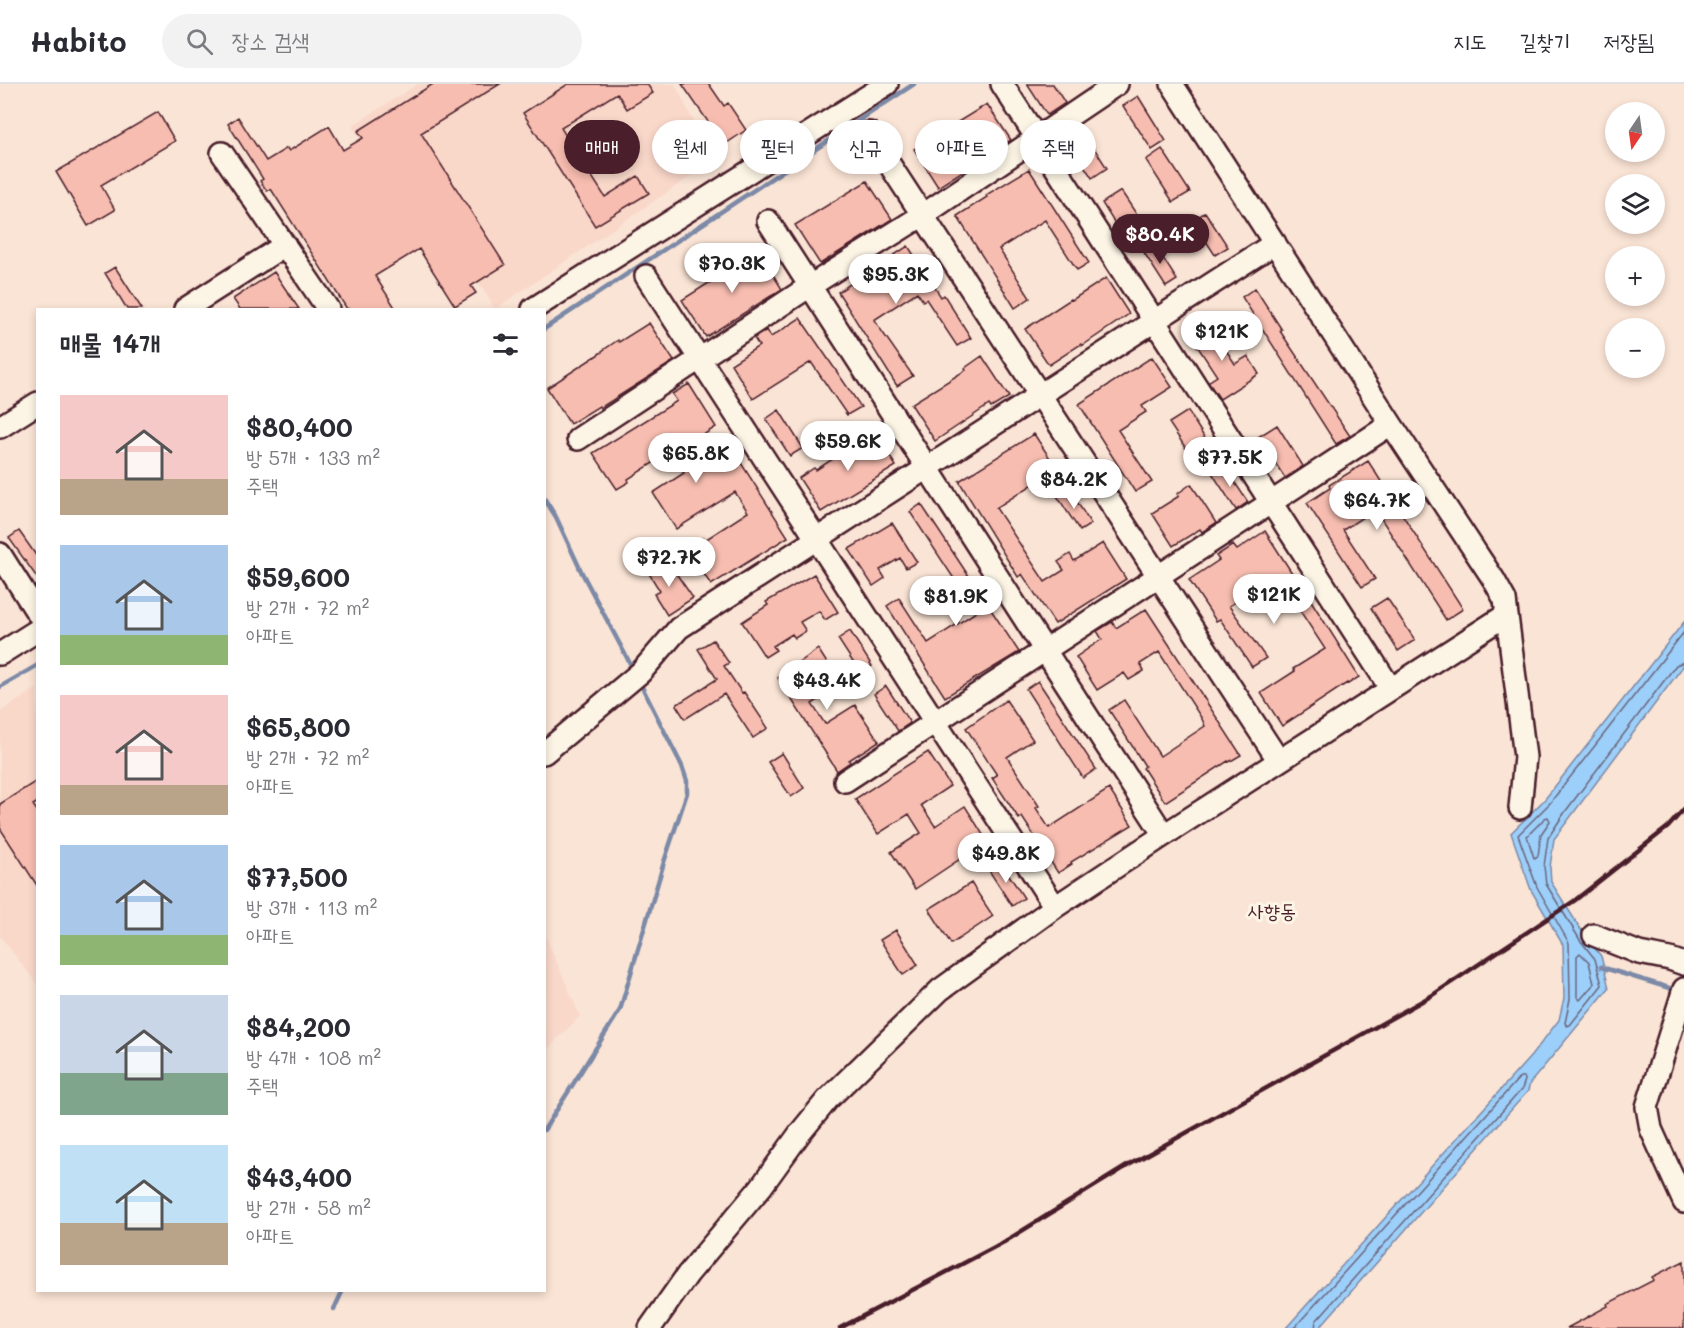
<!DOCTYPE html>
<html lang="ko">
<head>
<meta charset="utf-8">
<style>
  :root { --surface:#fff; --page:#f2f2f3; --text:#2b2b33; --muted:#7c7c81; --line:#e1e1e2; --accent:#4a1f2b }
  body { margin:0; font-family:Mali,"Poor Story",sans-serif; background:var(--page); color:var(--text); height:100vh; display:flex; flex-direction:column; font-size:22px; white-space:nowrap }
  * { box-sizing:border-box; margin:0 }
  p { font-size:20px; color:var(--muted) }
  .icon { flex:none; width:33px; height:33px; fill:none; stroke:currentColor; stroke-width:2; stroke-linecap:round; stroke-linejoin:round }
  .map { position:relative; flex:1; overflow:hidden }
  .side { position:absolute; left:36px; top:224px; width:510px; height:984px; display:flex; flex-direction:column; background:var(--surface); border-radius:0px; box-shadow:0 3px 9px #0003 }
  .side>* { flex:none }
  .top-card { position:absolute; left:564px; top:36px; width:570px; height:54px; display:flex; gap:12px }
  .needle { width:39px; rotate:193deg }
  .tools { position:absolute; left:1605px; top:18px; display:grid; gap:12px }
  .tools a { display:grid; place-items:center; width:60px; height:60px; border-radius:50%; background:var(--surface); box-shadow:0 3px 9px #0003; font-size:30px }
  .price { position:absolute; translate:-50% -51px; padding:0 14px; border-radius:21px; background:#fff; color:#222; font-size:20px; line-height:39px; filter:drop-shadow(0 2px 3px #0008) }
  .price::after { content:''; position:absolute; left:50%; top:36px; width:18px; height:14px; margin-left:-9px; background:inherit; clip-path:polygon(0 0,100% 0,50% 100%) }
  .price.on { background:var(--accent); color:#fff }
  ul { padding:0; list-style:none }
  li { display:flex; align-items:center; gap:18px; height:150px; padding:0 24px }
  li span { display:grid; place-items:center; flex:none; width:168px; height:120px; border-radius:0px; color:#555 }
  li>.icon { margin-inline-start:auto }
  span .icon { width:72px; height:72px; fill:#fffc; stroke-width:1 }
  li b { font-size:26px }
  h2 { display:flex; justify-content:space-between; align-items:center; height:72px; padding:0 24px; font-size:26px }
  .pill { padding:0 21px; border-radius:27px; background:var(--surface); box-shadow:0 3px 9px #0003; font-size:21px; line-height:54px }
  .pill.on { background:var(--accent); color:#fff }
  header { display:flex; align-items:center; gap:36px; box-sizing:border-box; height:84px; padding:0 30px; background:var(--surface); border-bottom:2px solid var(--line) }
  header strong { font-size:28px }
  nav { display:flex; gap:33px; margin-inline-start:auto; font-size:21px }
  .search { width:420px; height:54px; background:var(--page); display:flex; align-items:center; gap:15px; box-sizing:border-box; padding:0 21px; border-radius:33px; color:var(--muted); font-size:22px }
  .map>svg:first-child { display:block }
  .built { fill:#f9d8ca }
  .water { fill:#9ccff9; stroke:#7b89a7; stroke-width:1.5 }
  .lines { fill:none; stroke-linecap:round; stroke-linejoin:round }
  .shore { stroke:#6b657d; stroke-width:1.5 }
  .stream { stroke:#7b89a7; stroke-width:4.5 }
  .building { fill:#f7bdb0; stroke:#4a1f2b; stroke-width:1.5 }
  .minor-casing { stroke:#4a1f2b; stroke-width:26 }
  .minor { stroke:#fcf5e5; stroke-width:21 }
  .rail { stroke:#4a1f2b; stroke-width:4.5 }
  .labels { text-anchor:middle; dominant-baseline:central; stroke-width:6; stroke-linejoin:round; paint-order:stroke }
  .quarter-label { font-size:20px; fill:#4a1f2b; stroke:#fcf5e5 }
</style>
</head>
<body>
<header>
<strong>Habito</strong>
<div class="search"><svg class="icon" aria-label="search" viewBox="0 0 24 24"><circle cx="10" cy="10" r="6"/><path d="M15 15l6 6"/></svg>장소 검색</div>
<nav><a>지도</a><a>길찾기</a><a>저장됨</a></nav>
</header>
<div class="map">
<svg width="1684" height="1244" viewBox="0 0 1684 1244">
  <rect width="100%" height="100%" fill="#fae4d5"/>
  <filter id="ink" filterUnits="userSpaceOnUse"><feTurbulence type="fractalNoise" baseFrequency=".0167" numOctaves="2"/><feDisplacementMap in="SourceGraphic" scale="12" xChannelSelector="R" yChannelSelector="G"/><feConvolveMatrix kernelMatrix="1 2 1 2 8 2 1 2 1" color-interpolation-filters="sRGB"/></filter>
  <g filter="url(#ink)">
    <!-- built -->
    <path class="built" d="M418 0H675L713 77 495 225 394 60 373 74 352 42Z
      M37 604V900L0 852V628Z
      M545 851 580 932 545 968H544Z"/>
    <!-- water -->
    <path class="water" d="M1684 538V581L1554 755 1550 783 1551 798 1585 852 1601 872 1609 904 1541 986 1530 999 1528 1007 1319 1244H1286L1531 972 1559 936 1564 914 1563 861 1531 806 1511 749 1545 715Z"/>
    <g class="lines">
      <!-- shore -->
      <path class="shore" d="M1684 548 1550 719 1518 751 1537 803 1569 859 1570 915 1565 939 1567 942 1570 941 1602 901 1595 875 1580 856 1546 800 1544 782 1548 754 1565 728 1676 581 1684 578
        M1548 733 1550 737 1541 750 1538 772 1534 774 1527 752 1545 734Z
        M1580 869 1589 878 1594 900 1580 916 1577 913V872Z
        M1294 1244 1520 993H1524L1525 996 1522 1005 1316 1237 1315 1244"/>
      <!-- stream -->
      <path class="stream" d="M544 245 914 0
        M544 414 556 433 582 489 634 587
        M0 603 38 581
        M1601 883 1679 907
        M544 1046 620 926 664 778 687 709V697L682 682 639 597
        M334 1225 343 1206"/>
    </g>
    <!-- building -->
    <path class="building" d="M433 0H500L421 49 505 181 471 202 476 209 455 222 419 165 375 192 396 225H347L271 105 267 107 260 97 263 95 228 40 238 33 266 77 287 64 289 67 329 42 343 66 363 54 358 47Z
      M568 0H647L653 9 627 25 617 9 561 44 605 113 638 92 649 109 595 142 523 29Z
      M682 0H709L724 22 728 19 746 46 724 61Z
      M1027 0H1053L1065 19 1047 31Z
      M1138 12 1166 57 1152 66 1123 22Z
      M987 20 1011 56 938 103 914 65Z
      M158 28 175 57 101 101 115 126 88 142 56 88Z
      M1083 47 1107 84 1092 94 1068 57Z
      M1162 65 1190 108 1173 118 1146 76Z
      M1029 85 1089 179 1077 186 1045 136 999 165 1030 214 1015 224 957 132 987 113 986 111Z
      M867 97 892 135 820 180 795 141Z
      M1121 107 1143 140 1123 153 1102 119Z
      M1205 128 1228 163 1215 171 1193 137Z
      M1154 160 1177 196 1166 203 1143 167Z
      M908 162 941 213 944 211 971 254 957 262 926 215 923 217 917 208 874 236 913 292 897 302 838 208Z
      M757 165 782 205 706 253 682 216 745 176 743 174Z
      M115 183 142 225H127L105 189Z
      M274 188 299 225H240L233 215Z
      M1106 194 1129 230 1082 262 1081 260 1049 281 1025 245 1071 215 1072 216Z
      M1255 204 1282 246 1280 247 1350 352 1336 360 1242 213Z
      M800 234 861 323 847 331 811 278 753 315 731 280 759 262 754 254 767 246 771 253Z
      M1207 236 1235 280 1248 272 1259 290 1220 315 1208 298 1217 292 1188 248Z
      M649 239 674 277 600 324 599 322 570 340 547 304 602 268V267L618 256 619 258Z
      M982 272 1009 313 991 324 989 321 935 357 911 320 966 286 965 284Z
      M1152 273 1172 303 1142 322 1146 328 1118 346 1152 398 1135 408 1079 320Z
      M689 300 716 343 687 361 699 380 729 360 788 453 711 501 687 464 703 454 705 456 748 428 735 408 676 445 653 409 684 389 670 368 628 395 629 398 617 405 593 369 677 317 672 310Z
      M779 326 803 364 790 372 766 335Z
      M1188 327 1209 361 1191 372 1169 339Z
      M1277 341 1303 382 1285 394 1258 353Z
      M873 346 896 382 821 428 799 394 814 384 816 386 860 357 859 355Z
      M1034 350 1057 385 996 424 1045 498 1064 486 1058 478 1070 470 1074 477 1103 459 1126 495 1055 540 1022 490 1018 493 959 397Z
      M1368 377 1463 525 1446 536 1375 425 1343 446 1375 495 1362 503 1307 419 1330 404 1329 401Z
      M1223 381 1248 418 1236 426 1212 389Z
      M1191 400 1216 439 1202 448 1200 445 1173 462 1152 429 1179 412 1177 410Z
      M1069 405 1091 440 1080 447 1057 412Z
      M921 420 1019 568 945 613 887 522 899 514 928 559 976 528 910 428Z
      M892 439 917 478 906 484 900 474 880 486 885 494 873 502 849 465Z
      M19 447 38 474V495L9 454Z
      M1265 447 1299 500 1300 499 1359 593 1348 600 1347 599 1282 642 1261 609 1295 587 1293 585 1325 565 1280 496 1276 499 1273 494 1229 522 1266 574 1252 583 1220 535 1216 537 1189 496 1219 476 1216 472 1233 461 1237 466Z
      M667 476 693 514 667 531 654 510 660 507 648 488Z
      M814 490 838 528 825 536 819 527 800 538 806 547 795 554 792 550 773 562 776 566 765 573 742 538 768 521 766 518Z
      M1387 514 1415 556 1398 567 1371 524Z
      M1146 525 1241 671 1229 678 1228 677 1165 718 1143 684 1145 682 1109 626 1124 616 1160 672 1205 642 1202 635 1159 568 1140 580 1144 587 1129 596 1124 589 1097 606 1076 573 1102 555 1097 547 1112 538 1116 544Z
      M850 547 872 582 860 589 838 555Z
      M713 556 729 579 724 582 742 609 744 608 768 644 753 654 724 610 685 635 676 621 717 595 698 565Z
      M818 565 841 601 812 620 825 640 855 621 879 657 849 676 850 678 837 687 778 594Z
      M1038 597 1096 685 1083 694 1026 605Z
      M886 602 910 639 898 647 874 610Z
      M1006 616 1033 656 1007 673 1039 722 1036 724 1049 744 1109 705 1132 741 1071 778 1072 780 1058 789 1022 733 1019 735 992 694 997 691 966 644Z
      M928 668 950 702 921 721 935 742 965 722 987 757 915 805 891 768 921 749 909 730 878 750 855 715Z
      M782 669 804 704 791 713 768 678Z
      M38 696V718L33 721 38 728V803L0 744V720Z
      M1000 777 1024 814 1012 822 988 785Z
      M971 799 993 832 951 860 929 825Z
      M896 846 918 881 903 891 880 856Z
      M1684 1177V1244H1567L1608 1222 1607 1220 1654 1196 1652 1193Z"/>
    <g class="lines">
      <!-- minor casing -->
      <g class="minor-casing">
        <path id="minor" d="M1002 0 1391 605
          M1172 0 1391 340 1494 496 1505 516 1525 673 1520 724
          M869 49 1279 677
          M222 69 328 225
          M768 137 1164 751
          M646 192 1055 823
          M185 225 285 161
          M533 225 887 0
          M0 343 38 319
          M578 355 810 202 923 131 1117 0
          M0 470 38 530
          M0 570 38 546
          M544 669 641 588 679 544 1275 159
          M845 697 1391 340
          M1594 851 1639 869 1670 875 1684 880
          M1684 905 1647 1023 1651 1045 1684 1118
          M650 1244 688 1190 761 1103 800 1049 827 1016 940 906 1055 823 1164 751 1506 531"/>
      </g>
      <!-- minor -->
      <use href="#minor" class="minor"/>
      <!-- rail -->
      <path class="rail" d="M840 1244 1004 1158 1127 1082 1431 912 1574 817 1668 743 1684 725"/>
    </g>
  </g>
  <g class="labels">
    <!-- quarter labels -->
    <g class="quarter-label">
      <text x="1272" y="826">사향동</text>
    </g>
  </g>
</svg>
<div class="tools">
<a><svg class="needle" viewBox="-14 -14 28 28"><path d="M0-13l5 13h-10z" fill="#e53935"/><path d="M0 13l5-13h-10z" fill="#7c7c81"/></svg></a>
<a><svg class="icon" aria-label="layers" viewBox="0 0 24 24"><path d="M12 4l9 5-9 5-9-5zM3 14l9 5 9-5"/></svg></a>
<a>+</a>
<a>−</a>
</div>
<b class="price on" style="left:1160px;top:181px">$80.4K</b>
<b class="price" style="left:732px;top:210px">$70.3K</b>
<b class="price" style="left:896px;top:221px">$95.3K</b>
<b class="price" style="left:1222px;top:278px">$121K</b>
<b class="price" style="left:848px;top:388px">$59.6K</b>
<b class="price" style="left:696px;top:400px">$65.8K</b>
<b class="price" style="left:1230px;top:404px">$77.5K</b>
<b class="price" style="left:1074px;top:426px">$84.2K</b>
<b class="price" style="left:1377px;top:447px">$64.7K</b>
<b class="price" style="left:669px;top:504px">$72.7K</b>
<b class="price" style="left:1274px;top:541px">$121K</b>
<b class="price" style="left:956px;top:543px">$81.9K</b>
<b class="price" style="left:827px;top:627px">$43.4K</b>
<b class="price" style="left:1006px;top:800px">$49.8K</b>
<div class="top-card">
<a class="pill on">매매</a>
<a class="pill">월세</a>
<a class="pill">필터</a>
<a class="pill">신규</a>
<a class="pill">아파트</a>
<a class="pill">주택</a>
</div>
<section class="side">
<h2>매물 14개<svg class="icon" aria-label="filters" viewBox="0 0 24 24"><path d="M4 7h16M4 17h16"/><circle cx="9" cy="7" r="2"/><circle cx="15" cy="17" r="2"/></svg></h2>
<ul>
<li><span style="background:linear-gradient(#f6c9c9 70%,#b9a48a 0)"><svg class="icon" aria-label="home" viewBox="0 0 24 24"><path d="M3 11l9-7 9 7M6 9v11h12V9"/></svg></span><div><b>$80,400</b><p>방 5개 · 133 m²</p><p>주택</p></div></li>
<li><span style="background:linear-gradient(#a9c7e8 75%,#8fb573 0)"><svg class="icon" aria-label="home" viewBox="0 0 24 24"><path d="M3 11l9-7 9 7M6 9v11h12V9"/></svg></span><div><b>$59,600</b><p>방 2개 · 72 m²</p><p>아파트</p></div></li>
<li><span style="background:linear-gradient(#f6c9c9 75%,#b9a48a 0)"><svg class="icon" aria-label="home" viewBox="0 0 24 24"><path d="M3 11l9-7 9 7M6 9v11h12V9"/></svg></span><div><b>$65,800</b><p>방 2개 · 72 m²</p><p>아파트</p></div></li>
<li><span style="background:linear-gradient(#a9c7e8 75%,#8fb573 0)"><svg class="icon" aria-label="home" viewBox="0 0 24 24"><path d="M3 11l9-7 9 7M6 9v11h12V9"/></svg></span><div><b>$77,500</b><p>방 3개 · 113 m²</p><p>아파트</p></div></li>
<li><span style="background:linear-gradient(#c9d6e8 65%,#7fa58c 0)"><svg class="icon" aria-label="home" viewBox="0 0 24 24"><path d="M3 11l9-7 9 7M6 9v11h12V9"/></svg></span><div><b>$84,200</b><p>방 4개 · 108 m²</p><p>주택</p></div></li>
<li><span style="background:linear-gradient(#bfe0f5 65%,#b9a48a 0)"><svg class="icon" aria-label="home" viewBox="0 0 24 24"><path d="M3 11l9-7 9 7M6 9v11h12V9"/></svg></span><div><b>$43,400</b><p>방 2개 · 58 m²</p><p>아파트</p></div></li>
</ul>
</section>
</div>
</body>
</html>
